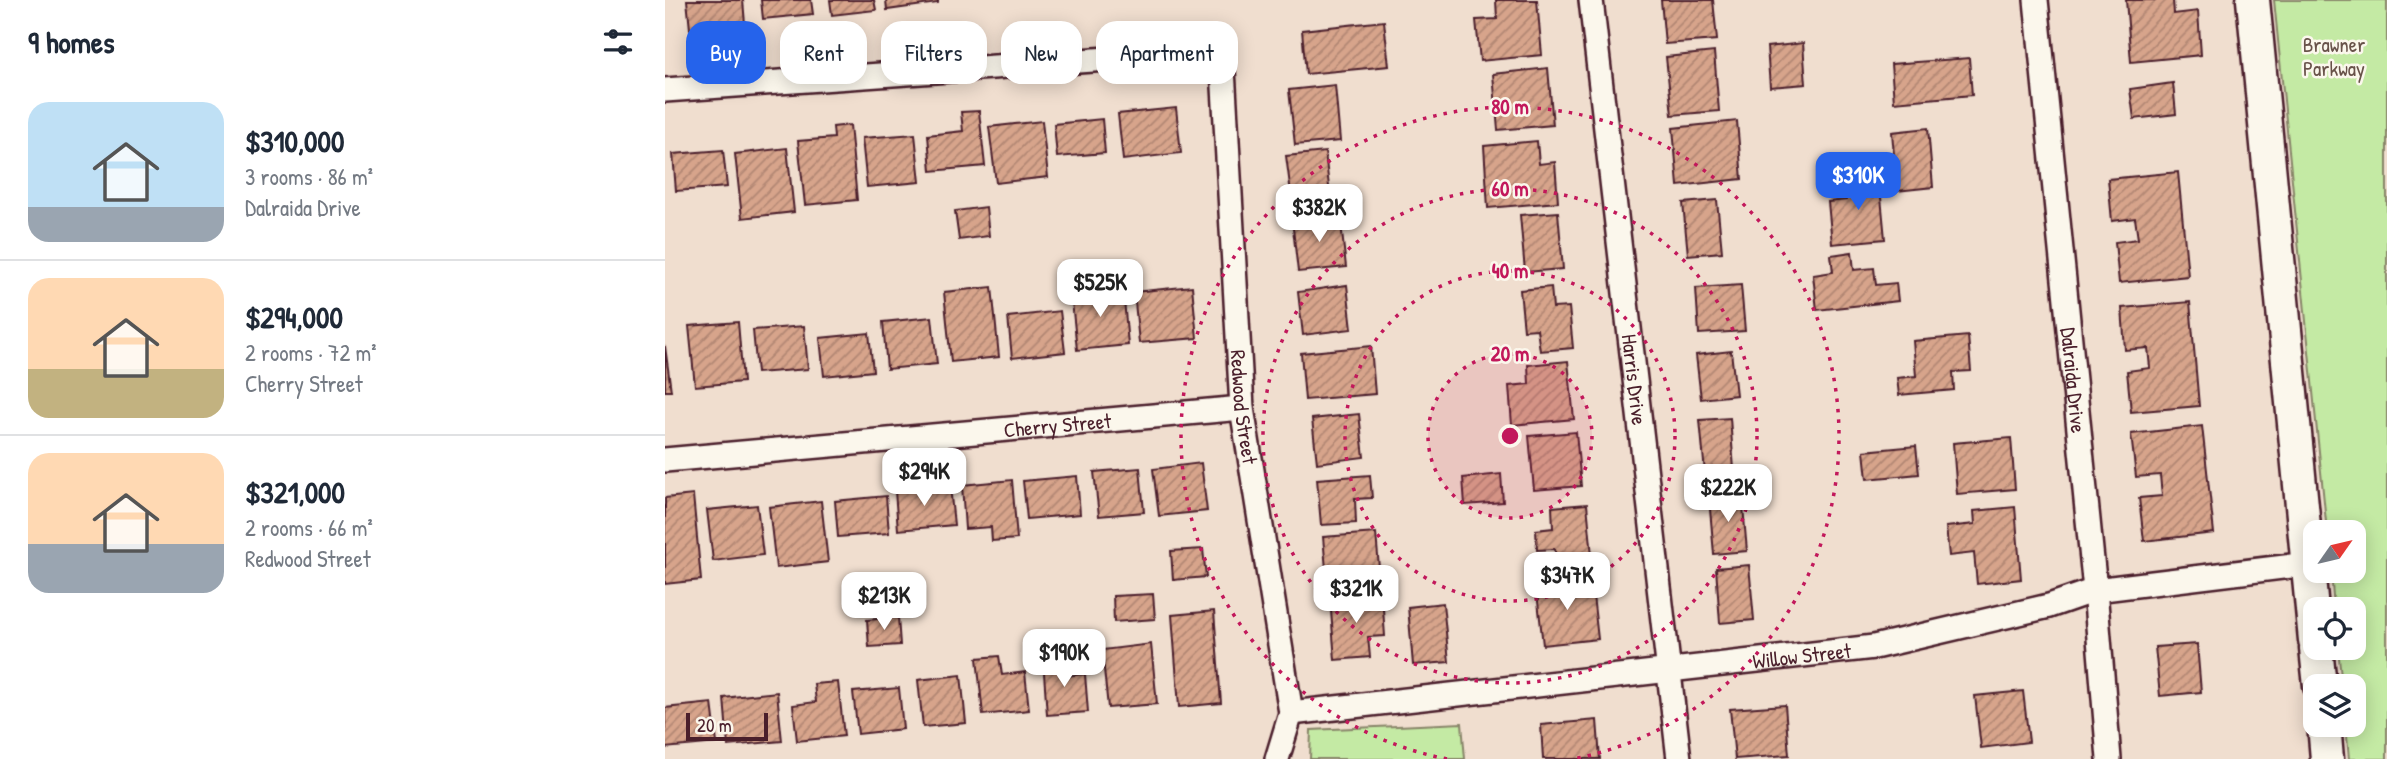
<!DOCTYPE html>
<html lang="en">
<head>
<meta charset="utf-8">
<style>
  :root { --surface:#fff; --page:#f2f2f3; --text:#1f2937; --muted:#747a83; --line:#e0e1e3; --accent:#2563eb }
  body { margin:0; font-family:"Patrick Hand",sans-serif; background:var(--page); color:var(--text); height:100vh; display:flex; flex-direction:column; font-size:26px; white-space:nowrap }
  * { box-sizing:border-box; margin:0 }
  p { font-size:23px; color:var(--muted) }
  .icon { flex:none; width:38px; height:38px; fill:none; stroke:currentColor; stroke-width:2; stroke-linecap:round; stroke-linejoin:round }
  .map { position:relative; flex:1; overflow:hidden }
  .drawer { display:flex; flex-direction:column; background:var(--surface); width:665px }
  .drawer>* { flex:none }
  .hud { position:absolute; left:21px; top:21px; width:665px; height:63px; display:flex; gap:14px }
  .needle { width:46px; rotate:56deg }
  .buttons { position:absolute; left:1638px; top:520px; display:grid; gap:14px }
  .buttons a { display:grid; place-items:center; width:63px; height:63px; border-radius:14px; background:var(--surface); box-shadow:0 4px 18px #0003; font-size:35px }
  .scale { position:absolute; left:21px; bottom:18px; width:82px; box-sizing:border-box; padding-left:7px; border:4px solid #4a1f2b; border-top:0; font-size:19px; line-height:24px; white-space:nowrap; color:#4a1f2b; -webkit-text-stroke:5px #fbf7ec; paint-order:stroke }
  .price { position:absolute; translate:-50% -60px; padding:0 16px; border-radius:14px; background:#fff; color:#222; font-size:23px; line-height:46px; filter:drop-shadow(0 2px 4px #0008) }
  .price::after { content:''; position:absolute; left:50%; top:42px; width:21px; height:16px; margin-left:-10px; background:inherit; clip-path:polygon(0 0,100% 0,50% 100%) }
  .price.selected { background:var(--accent); color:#fff }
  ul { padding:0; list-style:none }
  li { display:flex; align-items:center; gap:21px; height:175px; padding:0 28px }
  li+li { border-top:2px solid var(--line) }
  li span { display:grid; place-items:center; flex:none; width:196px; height:140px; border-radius:21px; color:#555 }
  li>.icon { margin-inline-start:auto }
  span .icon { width:84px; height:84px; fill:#fffc; stroke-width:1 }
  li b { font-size:30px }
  h2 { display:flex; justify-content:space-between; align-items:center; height:84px; padding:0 28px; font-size:30px }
  .tag { padding:0 24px; border-radius:21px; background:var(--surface); box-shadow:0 4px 18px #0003; font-size:24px; line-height:63px }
  .tag.selected { background:var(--accent); color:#fff }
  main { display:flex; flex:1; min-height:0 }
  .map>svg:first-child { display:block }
  .green { fill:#c4eaa4; stroke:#878468; stroke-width:2 }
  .building { fill:url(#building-hatch); stroke:#4a1f2b; stroke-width:2 }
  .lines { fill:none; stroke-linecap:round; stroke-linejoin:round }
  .street-casing { stroke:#4a1f2b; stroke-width:28 }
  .secondary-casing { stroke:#4a1f2b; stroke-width:37 }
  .street { stroke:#fbf7ec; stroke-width:23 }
  .secondary { stroke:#fbf7ec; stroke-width:32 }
  .ring { fill:none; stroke:#c2185b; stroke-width:3.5; stroke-dasharray:3.5 7 }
  .labels { text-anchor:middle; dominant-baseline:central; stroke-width:5; stroke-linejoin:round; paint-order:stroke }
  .park-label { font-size:21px; fill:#685249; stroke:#fbf7ec }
  .street-label { font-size:21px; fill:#4a1f2b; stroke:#fbf7ec }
  .centre { fill:#c2185b; stroke:#fbf7ec; stroke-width:3.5 }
  .ring-label { font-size:21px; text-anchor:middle; font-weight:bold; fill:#c2185b; stroke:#fbf7ec; stroke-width:5; stroke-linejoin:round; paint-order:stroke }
</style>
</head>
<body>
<main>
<section class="drawer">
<h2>9 homes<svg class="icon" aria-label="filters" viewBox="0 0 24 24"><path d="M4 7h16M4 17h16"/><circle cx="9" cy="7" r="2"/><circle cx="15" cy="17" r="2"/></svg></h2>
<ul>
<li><span style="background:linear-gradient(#bfe0f5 75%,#9aa5b1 0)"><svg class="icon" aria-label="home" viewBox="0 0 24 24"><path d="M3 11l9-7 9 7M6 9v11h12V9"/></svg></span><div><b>$310,000</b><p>3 rooms · 86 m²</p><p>Dalraida Drive</p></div></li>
<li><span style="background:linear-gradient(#ffd9b3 65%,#c2b280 0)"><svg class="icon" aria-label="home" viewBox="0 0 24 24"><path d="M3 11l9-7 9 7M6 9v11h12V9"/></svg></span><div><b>$294,000</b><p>2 rooms · 72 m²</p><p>Cherry Street</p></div></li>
<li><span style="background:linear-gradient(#ffd9b3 65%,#9aa5b1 0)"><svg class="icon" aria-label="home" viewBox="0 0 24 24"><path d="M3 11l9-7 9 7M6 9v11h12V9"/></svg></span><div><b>$321,000</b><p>2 rooms · 66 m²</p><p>Redwood Street</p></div></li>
</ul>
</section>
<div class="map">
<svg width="1722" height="759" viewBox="0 0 1722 759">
  <defs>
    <pattern id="building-hatch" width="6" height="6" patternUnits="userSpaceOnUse" patternTransform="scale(1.75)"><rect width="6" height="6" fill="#d7a48b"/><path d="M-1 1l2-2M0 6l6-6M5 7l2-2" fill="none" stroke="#b08572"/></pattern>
  </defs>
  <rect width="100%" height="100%" fill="#f0decf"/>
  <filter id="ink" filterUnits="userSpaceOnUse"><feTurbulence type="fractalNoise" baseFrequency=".0143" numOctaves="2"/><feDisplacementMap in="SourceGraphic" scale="14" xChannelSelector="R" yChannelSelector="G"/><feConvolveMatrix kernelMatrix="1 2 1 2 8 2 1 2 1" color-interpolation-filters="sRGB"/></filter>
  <g filter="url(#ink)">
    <!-- green -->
    <path class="green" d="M1609 0H1722V759H1684L1681 725 1689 724V686H1677L1673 648H1689V609H1669L1666 571 1689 570V532H1662Z
      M797 723 800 759H645L646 730Z"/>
    <!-- building -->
    <path class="building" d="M22 0H78L80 24 25 29Z
      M96 0H146L148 14 98 19Z
      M165 0H209L211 10 167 15Z
      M221 0H273V3L222 10Z
      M831 0H872L877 55 815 61 811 20 832 19Z
      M996 0H1048L1052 40 1000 44Z
      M1461 0H1508L1509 14 1533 11 1536 55 1466 62Z
      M719 21 724 66 641 74 637 30Z
      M1138 43 1141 84 1105 87 1102 47Z
      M1049 52 1054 111 1007 115 1001 57Z
      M1304 58 1307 95 1229 102 1226 64Z
      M883 68 888 125 833 130 828 74Z
      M1508 83 1511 114 1469 119 1465 89Z
      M670 85 675 141 630 145 624 90Z
      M511 108 516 153 458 160 453 114Z
      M314 111 320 166 266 171 263 135 298 131 296 112Z
      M437 119 440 153 392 157 389 124Z
      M377 121 383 177 331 183 324 127Z
      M1072 121 1077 179 1013 186 1008 128Z
      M185 125 192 200 140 205 133 141 169 138 168 127Z
      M1263 128 1268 187 1232 191 1227 132Z
      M250 134 255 182 202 187 197 138Z
      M872 141 874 164 890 162 893 202 823 208 819 146Z
      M122 148 129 212 77 218 70 154Z
      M58 150 62 187 11 191 8 154Z
      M660 152 666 204 628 208 621 156Z
      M1513 172 1523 276 1454 283 1450 242 1473 239 1470 218 1447 221 1443 179Z
      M1214 176 1220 239 1167 244 1163 202 1181 200 1179 179Z
      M1052 200 1057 252 1023 255 1018 203Z
      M321 207 324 236 294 240 290 211Z
      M893 212 898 269 860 272 855 215Z
      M675 215 681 267 633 272 627 220Z
      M1187 252 1189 270 1209 268 1211 285 1231 283 1233 301 1152 310 1148 275 1168 272 1166 255Z
      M682 285 687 329 638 335 633 292Z
      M1076 285 1080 331 1034 334 1031 288Z
      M527 286 532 338 474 343 469 292Z
      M327 287 334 357 286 362 279 292Z
      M886 287 888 308 904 307 908 348 875 351 872 329 859 330 855 290Z
      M458 288 463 345 412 350 406 292Z
      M1525 302 1534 406 1466 412 1462 371 1485 368 1483 348 1460 350 1457 308Z
      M395 311 400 352 347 358 343 317Z
      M267 317 272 364 222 369 218 322Z
      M73 322 78 382 30 386 24 326Z
      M139 326 143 369 92 373 88 330Z
      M204 333 208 371 159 376 155 338Z
      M1303 336 1306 371 1288 372 1289 390 1234 395 1232 378 1251 376 1248 341Z
      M0 346 6 391H0Z
      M706 346 710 394 640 400 636 353Z
      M1066 351 1071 395 1036 399 1031 355Z
      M903 361 909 419 847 425 844 386 864 384 863 365Z
      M694 414 699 457 652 463 647 419Z
      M1065 418 1070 482 1041 484 1035 420Z
      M1537 426 1549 533 1479 541 1474 498 1497 496 1495 475 1471 477 1466 434Z
      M911 432 916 486 869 490 864 436Z
      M1346 438 1350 489 1292 494 1288 443Z
      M1251 446 1254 474 1202 479 1199 451Z
      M536 463 542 511 494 516 488 469Z
      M475 468 479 512 434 516 429 472Z
      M836 474 838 502 800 505 798 478Z
      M705 475 707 498 690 499 691 523 656 525 652 479Z
      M412 476 415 514 362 519 358 481Z
      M347 480 352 539 327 541 326 527 300 529 297 485Z
      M285 486 289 525 233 530 230 491Z
      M28 495 36 580 0 584V498Z
      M1077 495 1082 551 1049 554 1044 498Z
      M221 496 224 533 173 537 170 501Z
      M156 501 163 562 111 568 104 507Z
      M922 504 928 566 892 569 890 549 872 550 871 530 888 528 887 507Z
      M92 505 98 555 48 561 42 510Z
      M1350 507 1356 579 1312 584 1309 553 1284 556 1281 527 1310 524 1309 511Z
      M711 533 714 568 697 569 698 587 663 590 658 537Z
      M538 549 541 577 508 580 506 551Z
      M1084 565 1089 620 1055 623 1051 568Z
      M926 578 933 639 878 645 871 584Z
      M488 594 490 619 449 622 448 596Z
      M717 595 720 636 703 637 705 657 670 660 665 599Z
      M778 603 784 662 748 665 743 607Z
      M549 611 556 703 514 707 507 615Z
      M233 617 235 645 204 647 202 620Z
      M486 644 492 704 443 708 437 650Z
      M1532 644 1536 692 1495 696 1490 647Z
      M334 656 337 675 360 672 364 710 318 715 312 658Z
      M398 657 399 676 420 674 423 712 382 715 378 659Z
      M296 675 301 723 258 727 253 680Z
      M173 682 179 736 132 741 128 705 151 702 149 684Z
      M234 688 238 729 193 734 188 692Z
      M1358 691 1364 742 1316 748 1310 696Z
      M112 692 117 741 63 746 59 698Z
      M47 703 52 743 0 748V708Z
      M1120 705 1124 755 1070 759 1065 709Z
      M932 720 935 759H878L876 725Z"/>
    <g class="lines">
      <!-- street casing -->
      <g class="street-casing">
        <g id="street">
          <path id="s1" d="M926 0 1014 759"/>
          <path id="s2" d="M1371 0 1430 590 1444 759"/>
          <path id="s3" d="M0 90 557 51 577 408 626 713 612 759"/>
          <path id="s4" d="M0 460 577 408"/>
          <path id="s5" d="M626 713 1209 647 1384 606 1430 590 1643 564"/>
        </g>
      </g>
      <!-- secondary casing -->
      <g class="secondary-casing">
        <path id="secondary" d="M1588 0 1650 640
          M1651 648 1655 686
          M1659 724 1662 759"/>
      </g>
      <!-- street -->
      <use href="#street" class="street"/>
      <!-- secondary -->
      <use href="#secondary" class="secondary"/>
    </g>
  </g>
  <!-- distance rings -->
  <circle cx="845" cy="436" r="82" fill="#c2185b" fill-opacity=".12"/>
  <g class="ring">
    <circle cx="845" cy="436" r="82"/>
    <circle cx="845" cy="436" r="165"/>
    <circle cx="845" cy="436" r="247"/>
    <path d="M782 759A329 329 0 1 1 908 759"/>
  </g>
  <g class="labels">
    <!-- park labels -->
    <g class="park-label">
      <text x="1669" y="44">Brawner<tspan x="1669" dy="24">Parkway</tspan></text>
    </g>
    <!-- street labels -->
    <g class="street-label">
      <text stroke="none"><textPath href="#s1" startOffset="382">Harris Drive</textPath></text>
      <text stroke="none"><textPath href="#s2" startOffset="382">Dalraida Drive</textPath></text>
      <text stroke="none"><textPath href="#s3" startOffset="915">Redwood Street</textPath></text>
      <text stroke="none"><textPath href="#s4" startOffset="394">Cherry Street</textPath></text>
      <text stroke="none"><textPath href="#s5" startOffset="514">Willow Street</textPath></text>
    </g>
  </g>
  <circle cx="845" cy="436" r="10" class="centre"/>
  <g class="ring-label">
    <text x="845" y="114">80 m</text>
    <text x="845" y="196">60 m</text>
    <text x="845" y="278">40 m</text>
    <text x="845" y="361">20 m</text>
  </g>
</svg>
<div class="buttons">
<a><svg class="needle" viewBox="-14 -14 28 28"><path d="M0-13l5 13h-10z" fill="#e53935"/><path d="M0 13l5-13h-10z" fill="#747a83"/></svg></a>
<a><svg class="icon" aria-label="locate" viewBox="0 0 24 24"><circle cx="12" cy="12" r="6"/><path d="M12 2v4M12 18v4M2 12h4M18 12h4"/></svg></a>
<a><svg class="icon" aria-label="layers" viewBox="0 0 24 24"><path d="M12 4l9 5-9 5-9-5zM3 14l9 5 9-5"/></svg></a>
</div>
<div class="scale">20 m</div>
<b class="price selected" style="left:1193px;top:212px">$310K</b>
<b class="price" style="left:654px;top:244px">$382K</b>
<b class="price" style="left:435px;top:319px">$525K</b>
<b class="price" style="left:259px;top:508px">$294K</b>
<b class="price" style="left:1063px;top:524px">$222K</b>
<b class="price" style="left:902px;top:612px">$347K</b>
<b class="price" style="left:691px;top:625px">$321K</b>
<b class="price" style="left:219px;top:632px">$213K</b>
<b class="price" style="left:399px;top:689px">$190K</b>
<div class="hud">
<a class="tag selected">Buy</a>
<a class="tag">Rent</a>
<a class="tag">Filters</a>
<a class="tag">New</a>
<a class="tag">Apartment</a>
</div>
</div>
</main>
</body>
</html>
